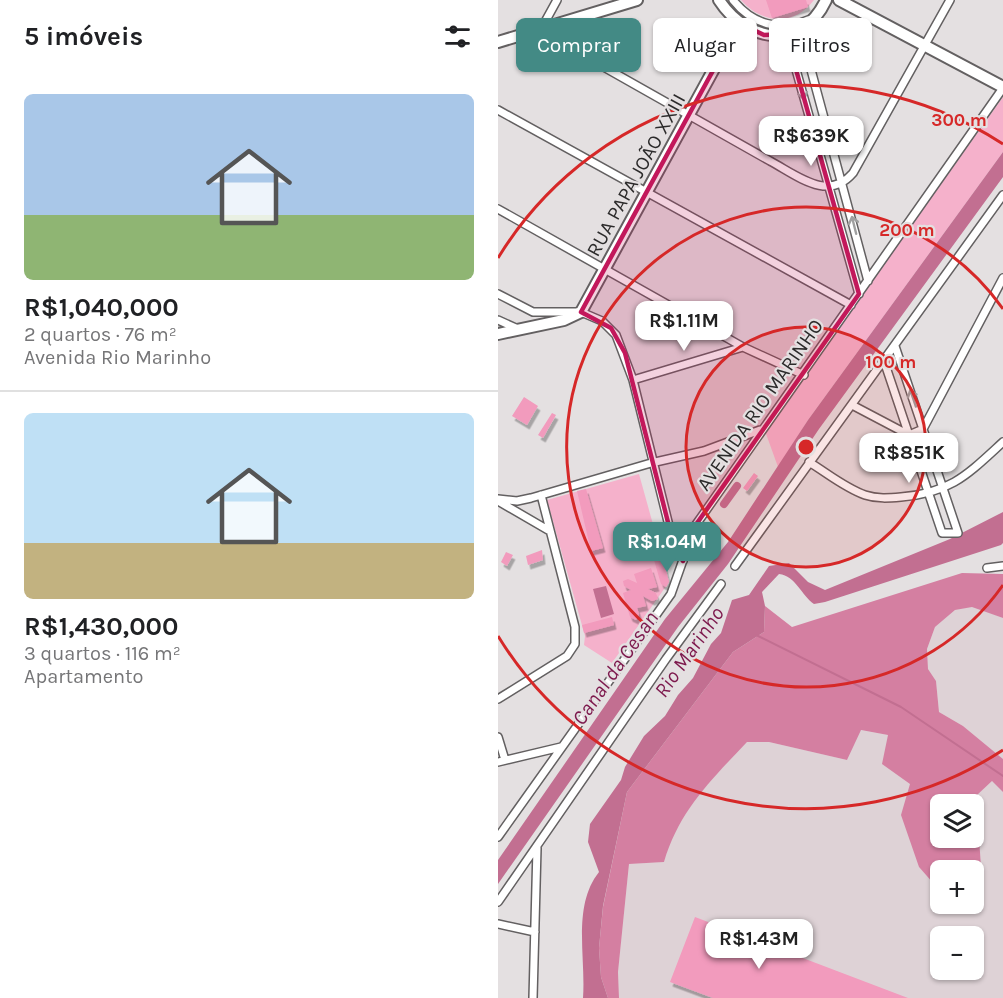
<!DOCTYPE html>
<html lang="pt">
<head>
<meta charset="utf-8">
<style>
  :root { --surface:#fff; --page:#f2f2f2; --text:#202124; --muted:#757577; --line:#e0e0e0; --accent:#438a85 }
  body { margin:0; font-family:Karla,sans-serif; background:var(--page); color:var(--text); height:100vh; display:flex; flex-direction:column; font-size:22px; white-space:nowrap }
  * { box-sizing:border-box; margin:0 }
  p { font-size:20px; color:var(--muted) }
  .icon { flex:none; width:33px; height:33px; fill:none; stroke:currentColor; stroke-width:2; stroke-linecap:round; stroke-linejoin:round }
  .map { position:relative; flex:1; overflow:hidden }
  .sheet { display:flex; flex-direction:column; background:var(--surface); width:498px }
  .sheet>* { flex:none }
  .banner { position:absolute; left:18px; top:18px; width:396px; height:54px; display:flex; gap:12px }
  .controls { position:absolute; left:432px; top:794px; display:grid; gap:12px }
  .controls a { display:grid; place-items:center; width:54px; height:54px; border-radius:9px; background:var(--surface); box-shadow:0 2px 4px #0004; font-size:30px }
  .price { position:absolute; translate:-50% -51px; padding:0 14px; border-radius:12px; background:#fff; color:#222; font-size:20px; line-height:39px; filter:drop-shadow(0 2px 3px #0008) }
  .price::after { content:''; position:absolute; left:50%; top:36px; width:18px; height:14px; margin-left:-9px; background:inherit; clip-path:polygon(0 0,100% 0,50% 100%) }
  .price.on { background:var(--accent); color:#fff }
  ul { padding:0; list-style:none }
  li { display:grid; align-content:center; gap:12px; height:318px; padding:0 24px }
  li+li { border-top:2px solid var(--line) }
  li span { display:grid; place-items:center; height:186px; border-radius:9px; color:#555 }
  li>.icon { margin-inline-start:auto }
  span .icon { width:108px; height:108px; fill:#fffc; stroke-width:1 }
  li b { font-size:26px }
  h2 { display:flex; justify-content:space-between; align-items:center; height:72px; padding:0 24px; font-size:26px }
  .pill { padding:0 21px; border-radius:9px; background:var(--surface); box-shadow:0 2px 4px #0004; font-size:21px; line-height:54px }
  .pill.on { background:var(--accent); color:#fff }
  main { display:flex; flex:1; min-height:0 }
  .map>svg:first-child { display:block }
  .built { fill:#ded2d6; fill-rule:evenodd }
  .green { fill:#f5b1cb }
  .forest { fill:#d47fa1; fill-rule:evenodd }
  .water { fill:#c26f91 }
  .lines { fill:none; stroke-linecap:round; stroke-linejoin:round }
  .stream { stroke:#c26f91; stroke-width:2 }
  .canal { stroke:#c26f91; stroke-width:8 }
  .building { fill:#f29bbd; filter:url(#shadow) }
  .street-casing { stroke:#636061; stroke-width:10 }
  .secondary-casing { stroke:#636061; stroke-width:14 }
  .street { stroke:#fff; stroke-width:7 }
  .secondary { stroke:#fff; stroke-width:10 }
  .oneway { stroke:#a0a0a0 }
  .marked { fill:#c2185b; fill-opacity:0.2; stroke:#c2185b; stroke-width:4.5; stroke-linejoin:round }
  .ring { fill:none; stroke:#d62828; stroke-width:3 }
  .labels { text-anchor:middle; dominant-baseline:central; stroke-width:4.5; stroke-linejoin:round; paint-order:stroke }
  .street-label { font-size:20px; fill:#2c2b2b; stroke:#e4e0e1 }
  .water-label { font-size:21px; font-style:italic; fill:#7d194d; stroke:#e4e0e1 }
  .centre { fill:#d62828; stroke:#e4e0e1; stroke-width:3 }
  .ring-label { font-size:18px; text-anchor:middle; font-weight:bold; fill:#d62828; stroke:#e4e0e1; stroke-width:4.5; stroke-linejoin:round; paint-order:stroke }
</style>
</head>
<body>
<main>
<section class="sheet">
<h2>5 imóveis<svg class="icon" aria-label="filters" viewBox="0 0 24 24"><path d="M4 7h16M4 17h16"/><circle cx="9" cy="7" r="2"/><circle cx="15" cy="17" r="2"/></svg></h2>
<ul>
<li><span style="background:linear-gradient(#a9c7e8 65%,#8fb573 0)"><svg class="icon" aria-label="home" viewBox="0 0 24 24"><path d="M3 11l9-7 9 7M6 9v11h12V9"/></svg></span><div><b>R$1,040,000</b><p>2 quartos · 76 m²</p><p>Avenida Rio Marinho</p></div></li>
<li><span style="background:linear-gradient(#bfe0f5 70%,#c2b280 0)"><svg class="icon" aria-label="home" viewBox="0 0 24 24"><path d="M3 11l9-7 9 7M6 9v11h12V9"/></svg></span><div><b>R$1,430,000</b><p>3 quartos · 116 m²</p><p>Apartamento</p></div></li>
</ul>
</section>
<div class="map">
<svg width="505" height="998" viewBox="0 0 505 998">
  <defs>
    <filter id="shadow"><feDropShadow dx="2.5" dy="4.5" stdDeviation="0" flood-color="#0004"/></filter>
  </defs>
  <rect width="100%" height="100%" fill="#e4e0e1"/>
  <!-- built -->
  <path class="built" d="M475 606 505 618V759L465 726 441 712 438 681 430 669 429 649 437 627 457 610Z
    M362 730 391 735 413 784 421 867 442 891V903H476V873L483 866 478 796 494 781 505 792V998H121L120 972 131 864 166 862 172 840 201 792 249 742H271L349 760ZM442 936H476V969H442Z"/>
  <!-- green -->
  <path class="green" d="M243 0H316C296 27 264 24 243 0Z
    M505 97V152L310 420 280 467 267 431Z
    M141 474 171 582 114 663 86 645 87 636 49 500Z"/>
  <!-- forest -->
  <path class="forest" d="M464 573 505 574V618L474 607 457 610 437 627 429 649 430 669 438 681 441 712 465 726 505 759V792L494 781 478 796 483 866 476 873V870H442V891L421 867 403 815 412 784 384 764 390 735 363 730 349 760 271 742H249C213 780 181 811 166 862L131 864 120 972 121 998H110L103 977 101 948 105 907 129 792 235 652 266 632 267 606 294 627ZM442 804H476V837H442Z"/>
  <!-- water -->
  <path class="water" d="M505 152V177L321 429 230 564 180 627 0 884V860L167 619 230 542 310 420Z
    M505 512V543L503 545 327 602 316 604C303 595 298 576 281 574L264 592 267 606 266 632 235 652 129 792 105 906 101 948 103 977 110 998H85C88 957 74 906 101 872L90 842 92 824 123 780 127 767 146 736 167 716 180 695 195 678 213 644 223 633 234 600 251 595 271 566 291 563 310 582 327 590 452 539Z
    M108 586 116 614 103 618 95 589Z"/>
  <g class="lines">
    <!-- stream -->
    <path class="stream" d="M258 635 403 707 505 776"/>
    <!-- canal -->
    <path class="canal" d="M226 504 239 486"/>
  </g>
  <!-- building -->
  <path class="building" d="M268 0H308L310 7 274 18Z
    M309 123 311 128 300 133 297 128Z
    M26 397 40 406 29 425 14 416Z
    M54 413 58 415 45 438 40 435Z
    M256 473 260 476 249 491 245 488Z
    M88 489 105 548 93 551 79 491Z
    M157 547 163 551 171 582 168 587 163 584 154 553Z
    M44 550 45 560 30 565 28 556Z
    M8 552 15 555 9 566 3 562Z
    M153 568 159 587 150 589 158 593 160 599 154 601 145 596 148 606 139 608 141 614 138 620 132 617 125 593 133 590 126 586 125 581 130 579 139 583 136 574Z
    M114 617 116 625 86 633 84 625Z
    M197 917 410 998H215L172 982Z"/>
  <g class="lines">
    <!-- street casing -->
    <g class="street-casing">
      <path id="street" d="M59 0 42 31 272 161C300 176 330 202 355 173L452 0
        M235 0C254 24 281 32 310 20
        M302 29 370 281
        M288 34 361 294
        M0 110 353 305
        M0 209 245 347 306 375
        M0 294 35 312H83L104 321 118 335 135 380 176 546 185 561
        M0 320 20 329
        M386 361 444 533H460L397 346
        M135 380 245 347
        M354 405 411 435 425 429 505 278
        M311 462C329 473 347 488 367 495 379 499 391 498 403 497 453 493 470 474 505 442
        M0 499 19 501 33 498 153 463 206 451 262 430
        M0 501 50 530
        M237 566 505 195
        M489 568 505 566
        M0 699 69 656 77 644V627L43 495
        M0 737 7 760
        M0 762 63 747
        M0 837 173 594 197 526 505 88
        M0 902 168 659 223 584
        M0 924 37 932
        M35 998 39 848"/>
    </g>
    <!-- secondary casing -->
    <g class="secondary-casing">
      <path id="secondary" d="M221 0C249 43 304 51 328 0
        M341 0 505 87
        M0 42 139 0
        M0 334 66 320 83 312 241 23"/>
    </g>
    <!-- street -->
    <use href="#street" class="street"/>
    <!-- secondary -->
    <use href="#secondary" class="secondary"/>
  </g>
  <!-- one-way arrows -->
  <defs><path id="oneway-shaft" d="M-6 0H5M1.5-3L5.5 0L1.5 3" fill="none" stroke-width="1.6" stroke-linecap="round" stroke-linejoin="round" transform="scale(1.5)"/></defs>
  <g class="oneway">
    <use href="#oneway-shaft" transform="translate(304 91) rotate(75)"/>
    <use href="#oneway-shaft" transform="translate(356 225) rotate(-104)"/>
    <use href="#oneway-shaft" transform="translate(415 398) rotate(-109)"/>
  </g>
  <!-- marked area -->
  <path class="marked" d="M241 23 266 35 288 34 361 294 197 526 185 561 176 546 127 353 113 328 83 312Z"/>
  <!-- distance rings -->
  <circle cx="308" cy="447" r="120" fill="#d62828" fill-opacity=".12"/>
  <g class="ring">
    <circle cx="308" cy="447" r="120"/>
    <path d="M505 585A240 240 0 1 1 505 309"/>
    <path d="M505 750A361 361 0 0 1 0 636M0 258A361 361 0 0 1 505 144"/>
  </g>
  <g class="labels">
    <!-- street labels -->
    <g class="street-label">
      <text transform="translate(138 175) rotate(-61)">RUA PAPA JOÃO XXIII</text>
      <text transform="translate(262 405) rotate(-55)">AVENIDA RIO MARINHO</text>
    </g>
    <!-- water labels -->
    <g class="water-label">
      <text transform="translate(191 652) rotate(-55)">Rio Marinho</text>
      <text transform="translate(117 668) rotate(-55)">Canal da Cesan</text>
    </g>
  </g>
  <circle cx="308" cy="447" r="9" class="centre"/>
  <g class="ring-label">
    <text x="461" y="126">300 m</text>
    <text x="409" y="236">200 m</text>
    <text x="393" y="368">100 m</text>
  </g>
</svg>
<div class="controls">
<a><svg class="icon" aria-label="layers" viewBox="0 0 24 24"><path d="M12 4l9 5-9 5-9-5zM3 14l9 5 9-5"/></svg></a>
<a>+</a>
<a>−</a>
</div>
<b class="price" style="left:313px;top:167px">R$639K</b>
<b class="price" style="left:186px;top:352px">R$1.11M</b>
<b class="price" style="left:411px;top:484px">R$851K</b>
<b class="price on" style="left:169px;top:573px">R$1.04M</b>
<b class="price" style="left:261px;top:970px">R$1.43M</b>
<div class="banner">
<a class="pill on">Comprar</a>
<a class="pill">Alugar</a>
<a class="pill">Filtros</a>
</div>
</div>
</main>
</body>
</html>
